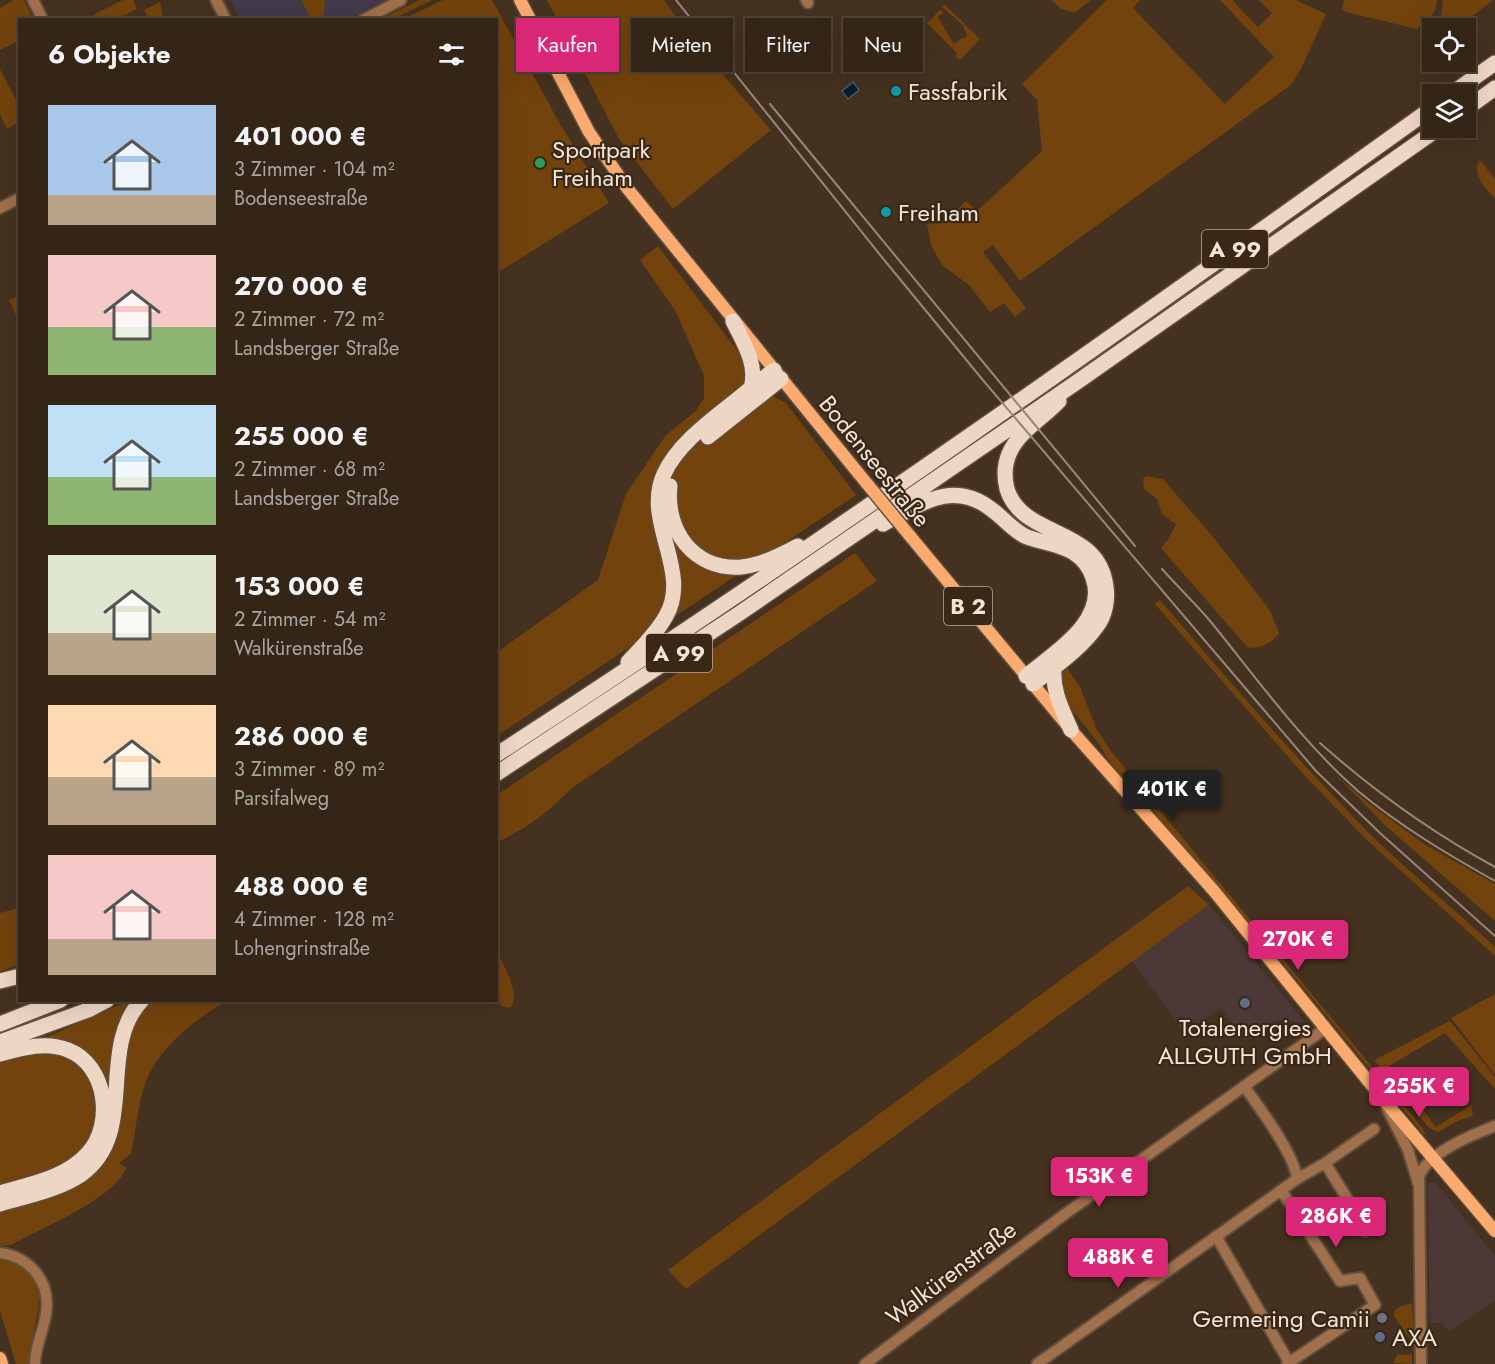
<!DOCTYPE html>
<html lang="de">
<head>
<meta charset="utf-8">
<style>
  :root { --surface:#342517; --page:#3f3124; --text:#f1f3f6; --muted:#a9a5a1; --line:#4e4236; --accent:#db2777 }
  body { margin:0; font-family:Jost,sans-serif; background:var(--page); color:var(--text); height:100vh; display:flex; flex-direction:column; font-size:22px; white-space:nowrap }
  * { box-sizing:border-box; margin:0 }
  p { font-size:20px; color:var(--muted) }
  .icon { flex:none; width:33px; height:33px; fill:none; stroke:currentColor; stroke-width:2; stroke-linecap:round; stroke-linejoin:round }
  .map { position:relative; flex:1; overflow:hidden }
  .panel { position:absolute; left:18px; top:18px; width:480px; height:984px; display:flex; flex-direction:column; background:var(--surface); border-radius:0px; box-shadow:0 6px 24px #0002,0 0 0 2px var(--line) }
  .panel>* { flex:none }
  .banner { position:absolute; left:516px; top:18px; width:570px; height:54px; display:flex; gap:12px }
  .tools { position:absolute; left:1422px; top:18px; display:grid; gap:12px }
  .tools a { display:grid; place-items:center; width:54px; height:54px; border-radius:0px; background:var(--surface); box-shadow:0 6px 24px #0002,0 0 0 2px var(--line); font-size:30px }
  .price { position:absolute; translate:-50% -51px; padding:0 14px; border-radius:6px; background:var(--accent); color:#fff; font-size:20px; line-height:39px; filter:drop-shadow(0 2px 3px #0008) }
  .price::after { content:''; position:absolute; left:50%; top:36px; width:18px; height:14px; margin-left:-9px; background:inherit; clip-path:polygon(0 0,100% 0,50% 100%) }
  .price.on { background:#222; color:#fff }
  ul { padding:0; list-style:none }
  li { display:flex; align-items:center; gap:18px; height:150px; padding:0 30px }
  li span { display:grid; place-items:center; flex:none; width:168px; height:120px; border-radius:0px; color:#555 }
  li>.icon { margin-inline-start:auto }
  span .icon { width:72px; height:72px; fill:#fffc; stroke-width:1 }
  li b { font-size:26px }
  h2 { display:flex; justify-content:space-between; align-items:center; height:72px; padding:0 30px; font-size:26px }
  .pill { padding:0 21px; border-radius:0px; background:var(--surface); box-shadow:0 6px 24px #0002,0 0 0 2px var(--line); font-size:21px; line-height:54px }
  .pill.on { background:var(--accent); color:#fff }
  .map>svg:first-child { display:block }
  .commercial { fill:#4c3837 }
  .education { fill:#42394a }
  .green { fill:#73430d }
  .water { fill:#041e30; stroke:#4b5963; stroke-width:1.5 }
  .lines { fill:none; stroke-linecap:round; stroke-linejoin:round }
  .minor-casing { stroke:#614e3d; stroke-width:14 }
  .major-casing { stroke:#614e3d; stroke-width:15 }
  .highway-casing { stroke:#614e3d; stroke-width:18 }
  .minor { stroke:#a06f4b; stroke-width:10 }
  .major { stroke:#fbab70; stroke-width:12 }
  .highway { stroke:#eed6c5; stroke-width:15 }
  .rail { stroke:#988779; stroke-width:2 }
  .major-bridge-casing { stroke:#614e3d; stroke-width:15; stroke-linecap:butt }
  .major-bridge { stroke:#fbab70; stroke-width:12 }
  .culture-dot { fill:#0f9aa8; stroke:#3b2715; stroke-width:2 }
  .leisure-dot { fill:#2e9e5b; stroke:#3b2715; stroke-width:2 }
  .service-dot { fill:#5c6f8a; stroke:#3b2715; stroke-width:2 }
  .worship-dot { fill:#6b7280; stroke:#3b2715; stroke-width:2 }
  .labels { text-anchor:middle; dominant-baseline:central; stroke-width:4.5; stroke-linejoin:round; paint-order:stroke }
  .shield { fill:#3b2715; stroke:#baab9e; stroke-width:1.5 }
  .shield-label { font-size:22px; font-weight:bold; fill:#f1e4d9 }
  .poi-label { font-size:24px; fill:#f1e4d9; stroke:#3b2715; text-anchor:start }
  .street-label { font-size:24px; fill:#f1e4d9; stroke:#3b2715 }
</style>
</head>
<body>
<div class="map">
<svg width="1495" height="1364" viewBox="0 0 1495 1364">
  <rect width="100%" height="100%" fill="#45311f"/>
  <!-- commercial -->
  <path class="commercial" d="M1209 905 1305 1022 1276 1020 1246 1041 1221 1008 1185 1033 1132 961Z
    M1435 1182 1495 1256V1300L1449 1332 1442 1323H1430L1428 1183Z"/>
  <!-- education -->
  <path class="education" d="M230 0H385L347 20 240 19Z"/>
  <!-- green -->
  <path class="green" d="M14 0H24L33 19 20 20 19 40 0 50V8Z
    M123 0H133L137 9 117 19H95L93 15Z
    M301 0H325L324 15 311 19Z
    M419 0H432L393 19H382Z
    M443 0H492L560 124 609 203 497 273 496 20 404 19Z
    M547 0H664L689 35 771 130 673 209 619 139Z
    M1051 0H1091L1074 13 1060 8Z
    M1107 0H1140L1133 8 1225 104 1274 57 1220 0H1232L1258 27 1272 13 1259 0H1296L1326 14 1302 67 1292 84 1020 281 993 245 983 252 1026 308 1015 317 1004 303 990 312 969 285 942 265 931 245 927 224 944 223 966 201 977 211 1042 151 1037 100 1022 84Z
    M1344 0H1437C1437 14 1427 20 1417 29L1346 12 1342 9Z
    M1443 0H1493L1457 28 1427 30 1441 15Z
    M160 2 163 19H149L144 10Z
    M945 5 980 39 960 60 955 56 957 53 927 23 940 10 944 13 939 15 938 18 954 44 962 38 964 39 967 35 963 25 942 7Z
    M0 69 19 106V122L7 129 0 114Z
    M1480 160 1495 179V199C1487 189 1470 174 1480 160Z
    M658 246 772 396 786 403 856 495 497 736 496 653 598 580 626 494 666 435 696 411 704 398V376L676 312 640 260Z
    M19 295V322L9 300Z
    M1147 476 1163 479 1214 538 1269 609 1279 632V634C1269 644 1262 648 1248 648L1161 548 1169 538 1176 524 1162 514 1157 499 1144 489 1143 479Z
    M855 553 877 581 572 788C548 812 528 828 497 842V795Z
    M1160 600C1228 680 1296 759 1370 834 1410 873 1454 909 1495 947V956L1367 840 1304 775 1155 604Z
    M1065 665 1080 687 1096 728 1110 750 1416 1120 1426 1133 1424 1135 1303 987 1111 764 1099 744 1061 696V674Z
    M1336 775 1367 802 1424 844 1495 884V921L1387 827Z
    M1188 886 1209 905 686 1289 668 1270Z
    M19 908V965L0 971V913Z
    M497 951C503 965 522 995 510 1008L501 1006 497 972Z
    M1495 994V1075L1451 1018Z
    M128 1001H227C199 1017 169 1039 152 1069 138 1093 137 1127 131 1154L119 1163 126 1168C115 1199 39 1229 11 1245L0 1246V1058Z
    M1450 1021 1495 1077V1089L1445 1033 1389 1066 1436 1127 1471 1105 1473 1116 1460 1120 1438 1132 1429 1128 1374 1060Z
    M0 1258C65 1278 29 1318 30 1364H16L0 1311Z
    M1412 1303 1414 1340 1412 1341 1394 1316C1393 1307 1405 1305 1412 1303Z
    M1412 1354V1364L1393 1363 1397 1355Z"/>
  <!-- water -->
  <path class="water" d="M853 82 859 90 848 99 842 91Z"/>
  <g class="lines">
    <!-- minor casing -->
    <g class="minor-casing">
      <path id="minor" d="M33 0 43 20
        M216 0 226 20
        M806 0 808 3
        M363 20 401 0
        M0 208 20 198
        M1244 1086C1259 1107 1295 1155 1297 1179
        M1386 1106 1408 1150 1418 1183
        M1325 1163 1363 1224 1365 1231
        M1281 1190 1340 1281 1360 1278 1375 1305 1287 1364
        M1216 1236 1290 1364
        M0 1253C30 1257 51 1282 46 1313 44 1330 35 1346 35 1364
        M865 1364 1065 1214 1326 1028
        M1037 1364 1297 1179 1325 1163 1374 1129
        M1421 1364 1419 1176C1429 1152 1472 1135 1495 1126"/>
    </g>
    <!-- major casing -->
    <g class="major-casing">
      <path id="major" d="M520 0 589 132 627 188 859 474
        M910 536 1071 730 1214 891 1382 1098 1495 1231
        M0 1358 2 1364"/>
    </g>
    <!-- highway casing -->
    <g class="highway-casing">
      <path id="highway" d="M1451 94 1495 63
        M1466 109 1495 88
        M751 388 774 370
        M708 437 781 379
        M670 486C665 530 693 570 741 567 762 565 780 555 798 546
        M883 524C920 505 952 479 991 509 1004 518 1013 531 1027 537 1043 543 1060 544 1074 553 1083 559 1090 568 1093 578 1108 621 1054 653 1026 676
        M628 662C641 648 656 634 666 616 692 571 642 521 664 474 680 439 722 413 751 388 758 364 743 342 733 321
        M1054 667C1052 691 1062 709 1071 730
        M1033 684C1054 667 1081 649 1097 626 1105 616 1108 600 1106 587 1099 525 1023 540 1007 489 1004 477 1004 466 1009 454 1018 432 1043 418 1059 401
        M496 755C815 548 1124 329 1432 108
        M496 774 740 613 1077 382 1439 128
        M0 981 20 976
        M0 1024 61 1000
        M0 1042 88 1010 107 1000
        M0 1054C22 1048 46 1041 68 1050 107 1065 114 1124 88 1153 66 1178 30 1184 0 1193
        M0 1204C26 1196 59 1190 82 1174 139 1132 96 1049 142 1000"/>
    </g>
    <!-- minor -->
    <use href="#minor" class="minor"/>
    <!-- major -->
    <use href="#major" class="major"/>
    <!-- highway -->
    <use href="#highway" class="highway"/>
    <!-- rail -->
    <path class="rail" d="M676 0 885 261 982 379 1316 771 1380 833 1495 936
      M770 104 1135 546
      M1162 569C1178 587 1196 604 1211 622 1258 680 1302 742 1358 791 1400 826 1447 854 1495 881
      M1320 743C1375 792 1431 832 1495 867"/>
    <!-- major-bridge casing -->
    <g class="major-bridge-casing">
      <path id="major-bridge" d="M859 474 910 536"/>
    </g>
    <!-- major-bridge -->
    <use href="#major-bridge" class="major-bridge"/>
  </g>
  <!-- markers -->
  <g class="culture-dot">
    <circle cx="896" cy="91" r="6"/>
    <circle cx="886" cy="212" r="6"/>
  </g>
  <circle class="leisure-dot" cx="540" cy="163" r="6"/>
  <g class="service-dot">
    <circle cx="1245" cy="1003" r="6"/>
    <circle cx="1380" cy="1337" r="6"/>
  </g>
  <circle class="worship-dot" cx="1382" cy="1318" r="6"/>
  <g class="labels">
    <!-- shield labels -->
    <g class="shield">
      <rect x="1202" y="230" width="66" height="38" rx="4.5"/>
      <rect x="944" y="587" width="48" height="38" rx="4.5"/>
      <rect x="646" y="634" width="66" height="38" rx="4.5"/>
    </g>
    <g class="shield-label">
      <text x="1235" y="249">A 99</text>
      <text x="968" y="606">B 2</text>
      <text x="679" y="653">A 99</text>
    </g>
    <!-- poi labels -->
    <g class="poi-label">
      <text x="908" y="91">Fassfabrik</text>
      <text x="552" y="149">Sportpark<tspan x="552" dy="28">Freiham</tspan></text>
      <text x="898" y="212">Freiham</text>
      <text x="1245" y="1027" text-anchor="middle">Totalenergies<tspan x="1245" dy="28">ALLGUTH GmbH</tspan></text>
      <text x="1370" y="1318" text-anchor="end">Germering Camii</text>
      <text x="1392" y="1337">AXA</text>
    </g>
    <!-- street labels -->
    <g class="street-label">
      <text transform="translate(875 461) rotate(51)">Bodenseestraße</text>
      <text transform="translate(951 1273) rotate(-37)">Walkürenstraße</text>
    </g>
  </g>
</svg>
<div class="tools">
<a><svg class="icon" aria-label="locate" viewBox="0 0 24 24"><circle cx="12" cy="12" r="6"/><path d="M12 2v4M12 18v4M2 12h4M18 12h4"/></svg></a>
<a><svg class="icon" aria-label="layers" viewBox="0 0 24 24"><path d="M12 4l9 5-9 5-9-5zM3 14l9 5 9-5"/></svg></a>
</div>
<b class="price on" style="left:1172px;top:821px">401K €</b>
<b class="price" style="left:1298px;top:971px">270K €</b>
<b class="price" style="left:1419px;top:1118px">255K €</b>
<b class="price" style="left:1099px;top:1208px">153K €</b>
<b class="price" style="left:1336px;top:1248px">286K €</b>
<b class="price" style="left:1118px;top:1289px">488K €</b>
<div class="banner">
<a class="pill on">Kaufen</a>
<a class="pill">Mieten</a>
<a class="pill">Filter</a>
<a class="pill">Neu</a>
</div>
<section class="panel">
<h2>6 Objekte<svg class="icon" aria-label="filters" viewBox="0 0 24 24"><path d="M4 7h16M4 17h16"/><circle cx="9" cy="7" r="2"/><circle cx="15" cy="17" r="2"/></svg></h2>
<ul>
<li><span style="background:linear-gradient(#a9c7e8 75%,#b9a48a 0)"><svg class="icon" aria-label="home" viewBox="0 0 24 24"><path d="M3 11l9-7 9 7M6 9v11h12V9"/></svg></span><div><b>401 000 €</b><p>3 Zimmer · 104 m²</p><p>Bodenseestraße</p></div></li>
<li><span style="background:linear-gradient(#f6c9c9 60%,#8fb573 0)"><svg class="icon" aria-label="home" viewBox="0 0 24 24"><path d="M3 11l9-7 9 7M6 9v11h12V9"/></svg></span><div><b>270 000 €</b><p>2 Zimmer · 72 m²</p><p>Landsberger Straße</p></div></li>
<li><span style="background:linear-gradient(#bfe0f5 60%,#8fb573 0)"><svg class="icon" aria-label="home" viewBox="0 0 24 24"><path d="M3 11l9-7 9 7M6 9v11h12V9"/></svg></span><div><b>255 000 €</b><p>2 Zimmer · 68 m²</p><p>Landsberger Straße</p></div></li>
<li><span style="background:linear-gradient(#dfe7d0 65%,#b9a48a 0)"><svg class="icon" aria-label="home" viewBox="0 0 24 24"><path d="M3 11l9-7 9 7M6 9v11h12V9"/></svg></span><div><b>153 000 €</b><p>2 Zimmer · 54 m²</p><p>Walkürenstraße</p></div></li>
<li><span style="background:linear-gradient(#ffd9b3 60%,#b9a48a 0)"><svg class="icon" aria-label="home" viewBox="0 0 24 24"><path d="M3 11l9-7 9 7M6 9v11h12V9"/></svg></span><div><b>286 000 €</b><p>3 Zimmer · 89 m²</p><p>Parsifalweg</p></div></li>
<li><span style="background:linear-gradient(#f6c9c9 70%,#b9a48a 0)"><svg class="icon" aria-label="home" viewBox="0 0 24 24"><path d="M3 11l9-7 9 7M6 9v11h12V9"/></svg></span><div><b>488 000 €</b><p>4 Zimmer · 128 m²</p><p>Lohengrinstraße</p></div></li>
</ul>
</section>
</div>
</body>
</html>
